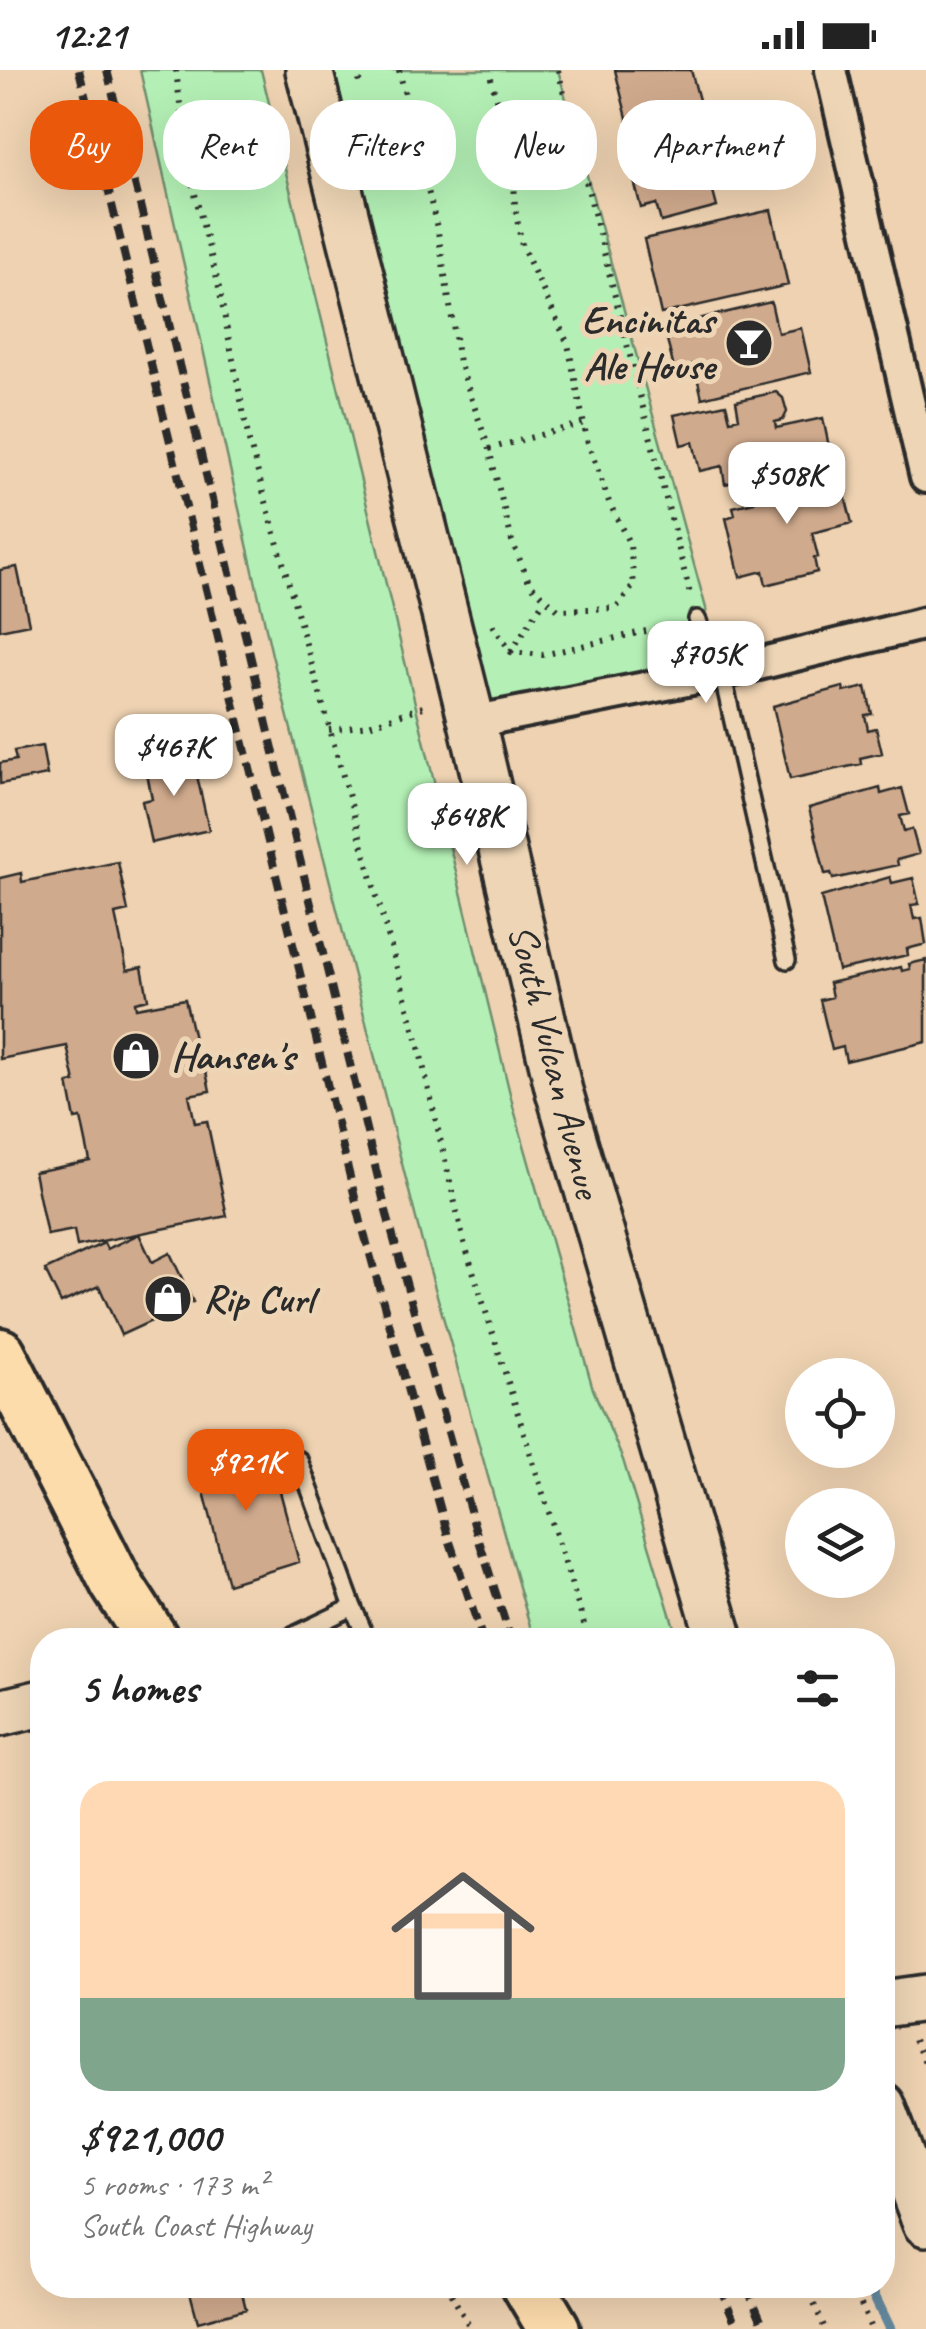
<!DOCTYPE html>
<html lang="en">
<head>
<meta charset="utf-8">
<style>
  :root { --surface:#fff; --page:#f6f6f6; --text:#222; --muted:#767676; --accent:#ea580c }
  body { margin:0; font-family:Caveat,sans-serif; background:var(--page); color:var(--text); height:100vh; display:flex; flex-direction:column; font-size:38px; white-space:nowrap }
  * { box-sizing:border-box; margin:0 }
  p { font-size:32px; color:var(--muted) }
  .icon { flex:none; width:55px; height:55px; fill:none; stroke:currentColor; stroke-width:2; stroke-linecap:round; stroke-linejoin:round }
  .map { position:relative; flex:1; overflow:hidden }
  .sheet { position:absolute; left:30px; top:1558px; width:865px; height:670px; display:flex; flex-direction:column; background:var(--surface); border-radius:40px; box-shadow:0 10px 40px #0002 }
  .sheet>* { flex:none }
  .guide { position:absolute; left:30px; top:30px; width:868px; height:90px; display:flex; gap:20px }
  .tools { position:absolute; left:785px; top:1288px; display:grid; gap:20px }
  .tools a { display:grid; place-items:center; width:110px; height:110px; border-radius:50%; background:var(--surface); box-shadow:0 10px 40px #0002; font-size:50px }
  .price { position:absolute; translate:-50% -85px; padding:0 22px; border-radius:20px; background:#fff; color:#222; font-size:32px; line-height:65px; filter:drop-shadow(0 2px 5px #0008) }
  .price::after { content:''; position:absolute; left:50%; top:60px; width:30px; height:22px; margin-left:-15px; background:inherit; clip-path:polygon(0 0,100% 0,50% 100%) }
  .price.current { background:var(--accent); color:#fff }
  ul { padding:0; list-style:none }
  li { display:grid; align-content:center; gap:20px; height:530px; padding:0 50px }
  li span { display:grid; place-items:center; height:310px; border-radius:30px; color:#555 }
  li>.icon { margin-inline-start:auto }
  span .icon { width:180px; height:180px; fill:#fffc; stroke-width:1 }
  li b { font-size:42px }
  h2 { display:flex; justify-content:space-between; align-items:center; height:120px; padding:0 50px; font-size:42px }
  .pill { padding:0 35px; border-radius:40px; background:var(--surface); box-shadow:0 10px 40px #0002; font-size:35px; line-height:90px }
  .pill.current { background:var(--accent); color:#fff }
  .status { display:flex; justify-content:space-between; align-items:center; height:70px; padding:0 50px; background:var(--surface); direction:ltr }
  .status svg { height:28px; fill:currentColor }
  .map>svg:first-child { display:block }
  .green { fill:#b4f0b5; stroke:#708e70; stroke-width:2.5 }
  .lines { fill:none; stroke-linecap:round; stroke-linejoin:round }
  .stream { stroke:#62869b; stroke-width:11 }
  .building { fill:#d0aa8d; stroke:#2b2b2b; stroke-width:2.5 }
  .lane-casing { stroke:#2b2b2b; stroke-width:22 }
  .street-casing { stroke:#2b2b2b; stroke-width:38 }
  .secondary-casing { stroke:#2b2b2b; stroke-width:52 }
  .primary-casing { stroke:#2b2b2b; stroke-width:58 }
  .path { stroke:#2b2b2b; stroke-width:6; stroke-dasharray:2.5 8; stroke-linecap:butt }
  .lane { stroke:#edd5b5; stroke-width:15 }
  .street { stroke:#edd5b5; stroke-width:30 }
  .secondary { stroke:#edd5b5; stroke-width:45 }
  .primary { stroke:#fddcac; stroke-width:50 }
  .rail { stroke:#2b2b2b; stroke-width:8; stroke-dasharray:15 8; stroke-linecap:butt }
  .labels { text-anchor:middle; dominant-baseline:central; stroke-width:10; stroke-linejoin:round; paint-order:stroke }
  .poi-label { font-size:40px; font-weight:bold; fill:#2b2b2b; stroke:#edd5b5; text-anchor:start }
  .street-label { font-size:40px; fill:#2b2b2b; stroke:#edd5b5 }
</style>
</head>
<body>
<div class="status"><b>12:21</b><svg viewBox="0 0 49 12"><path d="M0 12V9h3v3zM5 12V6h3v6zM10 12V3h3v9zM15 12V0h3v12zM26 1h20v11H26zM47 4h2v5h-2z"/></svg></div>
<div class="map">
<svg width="926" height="2259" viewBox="0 0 926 2259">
  <rect width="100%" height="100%" fill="#eed2b1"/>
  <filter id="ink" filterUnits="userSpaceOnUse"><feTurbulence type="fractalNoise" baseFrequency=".01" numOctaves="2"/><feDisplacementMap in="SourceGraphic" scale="20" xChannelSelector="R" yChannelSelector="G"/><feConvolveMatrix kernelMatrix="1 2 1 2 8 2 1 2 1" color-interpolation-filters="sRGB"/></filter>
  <g filter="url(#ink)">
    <!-- green -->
    <path class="green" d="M140 0H261L513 1036 593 1319 623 1390 678 1570H534L422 1172 272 585Z
      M310 0H558L707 542 689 547 704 609 468 653Z"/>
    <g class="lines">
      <!-- stream -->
      <path class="stream" d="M869 2215 890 2259"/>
    </g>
    <!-- building -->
    <path class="building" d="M615 0H691L704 49 632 68Z
      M694 69 699 92 702 91 705 104 708 103 717 137 661 152 656 134 641 138 632 103 649 99 644 82Z
      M771 140 788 215 661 244 644 169Z
      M771 232 778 263 801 258 811 302 702 328 694 294 674 299 664 257Z
      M776 322 783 328 787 342 783 350 775 352 776 358 823 348 832 391 725 414 722 396 700 401 693 372 681 375 674 345 726 334 730 350 739 348 736 331Z
      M839 402 852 453 812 463 818 487 814 488 817 502 766 515 763 501 740 507 726 448 735 445 733 437 754 432 752 423Z
      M17 497 29 554 0 560V500Z
      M843 617 844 622 866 617 872 644 865 645 868 660 876 658 882 683 860 688 861 694 790 709 773 636Z
      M181 659 184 675 156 681 152 665Z
      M42 676 47 705 0 714V693L16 690 14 681Z
      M192 683 209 760 151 773 142 731 152 729 145 693Z
      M880 718 881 724 902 718 909 744 900 746 904 761 912 759 919 784 897 790 898 795 833 809 831 803 825 804 809 738Z
      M118 792 128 841 115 844 127 900 142 897 148 929 135 932 136 938 185 929 197 982H202L210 1021 189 1025 195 1053 207 1051 227 1146 77 1176 74 1160 47 1165 34 1102 90 1091 81 1048 75 1049 68 1013 75 1012 67 976 0 989V808L21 803 22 812Z
      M890 807 892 813 913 808 919 834 911 835 914 849 922 848 926 874 907 879 908 885 838 900 821 827Z
      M926 890V972L846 991 843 977 832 980 820 930 832 927 829 913 901 897 902 901 910 899 909 894Z
      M139 1164 152 1192 170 1183 193 1232 121 1265 99 1216 61 1233 45 1200 104 1173 107 1179Z
      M247 1371 258 1409 275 1403 299 1492 228 1514 195 1387Z
      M188 2215H240L246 2239 198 2252Z"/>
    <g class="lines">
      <!-- lane casing -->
      <g class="lane-casing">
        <path id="lane" d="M697 549 722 603 787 890
          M353 1537 367 1570
          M284 1570 353 1537 299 1390"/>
      </g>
      <!-- street casing -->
      <g class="street-casing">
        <path id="street" d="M831 0 926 407
          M472 652 722 603 926 553"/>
      </g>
      <!-- secondary casing -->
      <g class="secondary-casing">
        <path id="secondary" d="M309 0 472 652 559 1021 720 1570
          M0 1643 42 1633
          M882 1934 926 1928
          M882 2036 926 2153"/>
      </g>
      <!-- primary casing -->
      <g class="primary-casing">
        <path id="primary" d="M0 1284 116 1513 153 1570
          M528 2215 554 2259"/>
      </g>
      <!-- path -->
      <path class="path" d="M176 0 187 93 218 213 249 371 418 973 464 1172 589 1570
        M356 0 361 18
        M399 0 438 162 459 292 489 379 512 471 530 514 558 540 616 538 634 515 630 475 609 432 587 370 568 274 522 176 515 138 514 101 489 0
        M558 0 691 528
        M489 379 584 353
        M493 555 511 582 543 585 672 555
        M511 582 545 529
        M329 660 369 655 429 635
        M914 1970 926 1994
        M446 2215 471 2259
        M806 2215 825 2259
        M853 2215 871 2259"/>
      <!-- lane -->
      <use href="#lane" class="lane"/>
      <!-- street -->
      <use href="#street" class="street"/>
      <!-- secondary -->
      <use href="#secondary" class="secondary"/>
      <!-- primary -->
      <use href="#primary" class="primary"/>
      <!-- rail -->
      <path class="rail" d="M79 0 361 1152 448 1466 483 1570
        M107 0 387 1145 475 1458 511 1570
        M719 2215 738 2259
        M746 2215 765 2259"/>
    </g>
  </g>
  <!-- icons -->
  <defs>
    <g id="bar-disc" transform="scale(2.5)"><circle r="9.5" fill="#2b2b2b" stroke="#edd5b5"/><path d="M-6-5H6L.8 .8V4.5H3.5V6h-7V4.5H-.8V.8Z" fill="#fff"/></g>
    <g id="shop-disc" transform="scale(2.5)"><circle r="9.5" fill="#2b2b2b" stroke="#edd5b5"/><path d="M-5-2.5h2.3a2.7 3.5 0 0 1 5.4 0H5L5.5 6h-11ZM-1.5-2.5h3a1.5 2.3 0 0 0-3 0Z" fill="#fff"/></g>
  </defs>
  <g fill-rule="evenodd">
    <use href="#bar-disc" x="749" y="273"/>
    <use href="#shop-disc" x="136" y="986"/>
    <use href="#shop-disc" x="168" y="1229"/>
  </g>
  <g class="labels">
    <!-- poi labels -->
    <g class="poi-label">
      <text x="714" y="250" text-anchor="end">Encinitas<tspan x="714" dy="46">Ale House</tspan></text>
      <text x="171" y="986">Hansen's</text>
      <text x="203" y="1229">Rip Curl</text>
    </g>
    <!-- street labels -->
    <g class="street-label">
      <text transform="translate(555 991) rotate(76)">South Vulcan Avenue</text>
    </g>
  </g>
</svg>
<div class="tools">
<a><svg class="icon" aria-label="locate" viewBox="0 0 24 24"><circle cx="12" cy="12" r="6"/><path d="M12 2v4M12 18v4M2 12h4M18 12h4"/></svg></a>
<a><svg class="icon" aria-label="layers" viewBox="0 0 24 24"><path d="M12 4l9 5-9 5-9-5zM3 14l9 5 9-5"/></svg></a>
</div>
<b class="price" style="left:787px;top:457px">$508K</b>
<b class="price" style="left:706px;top:636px">$705K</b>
<b class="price" style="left:174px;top:729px">$467K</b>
<b class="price" style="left:467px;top:798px">$648K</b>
<b class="price current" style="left:246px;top:1444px">$921K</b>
<div class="guide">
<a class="pill current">Buy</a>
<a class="pill">Rent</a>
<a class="pill">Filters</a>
<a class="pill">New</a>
<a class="pill">Apartment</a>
</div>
<section class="sheet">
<h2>5 homes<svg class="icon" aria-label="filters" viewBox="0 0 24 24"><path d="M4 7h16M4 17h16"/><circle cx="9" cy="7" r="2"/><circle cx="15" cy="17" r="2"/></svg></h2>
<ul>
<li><span style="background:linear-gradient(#ffd9b3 70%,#7fa58c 0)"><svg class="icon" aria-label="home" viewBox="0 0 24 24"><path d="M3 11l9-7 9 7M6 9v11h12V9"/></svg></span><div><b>$921,000</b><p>5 rooms · 173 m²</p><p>South Coast Highway</p></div></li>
</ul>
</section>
</div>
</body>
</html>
